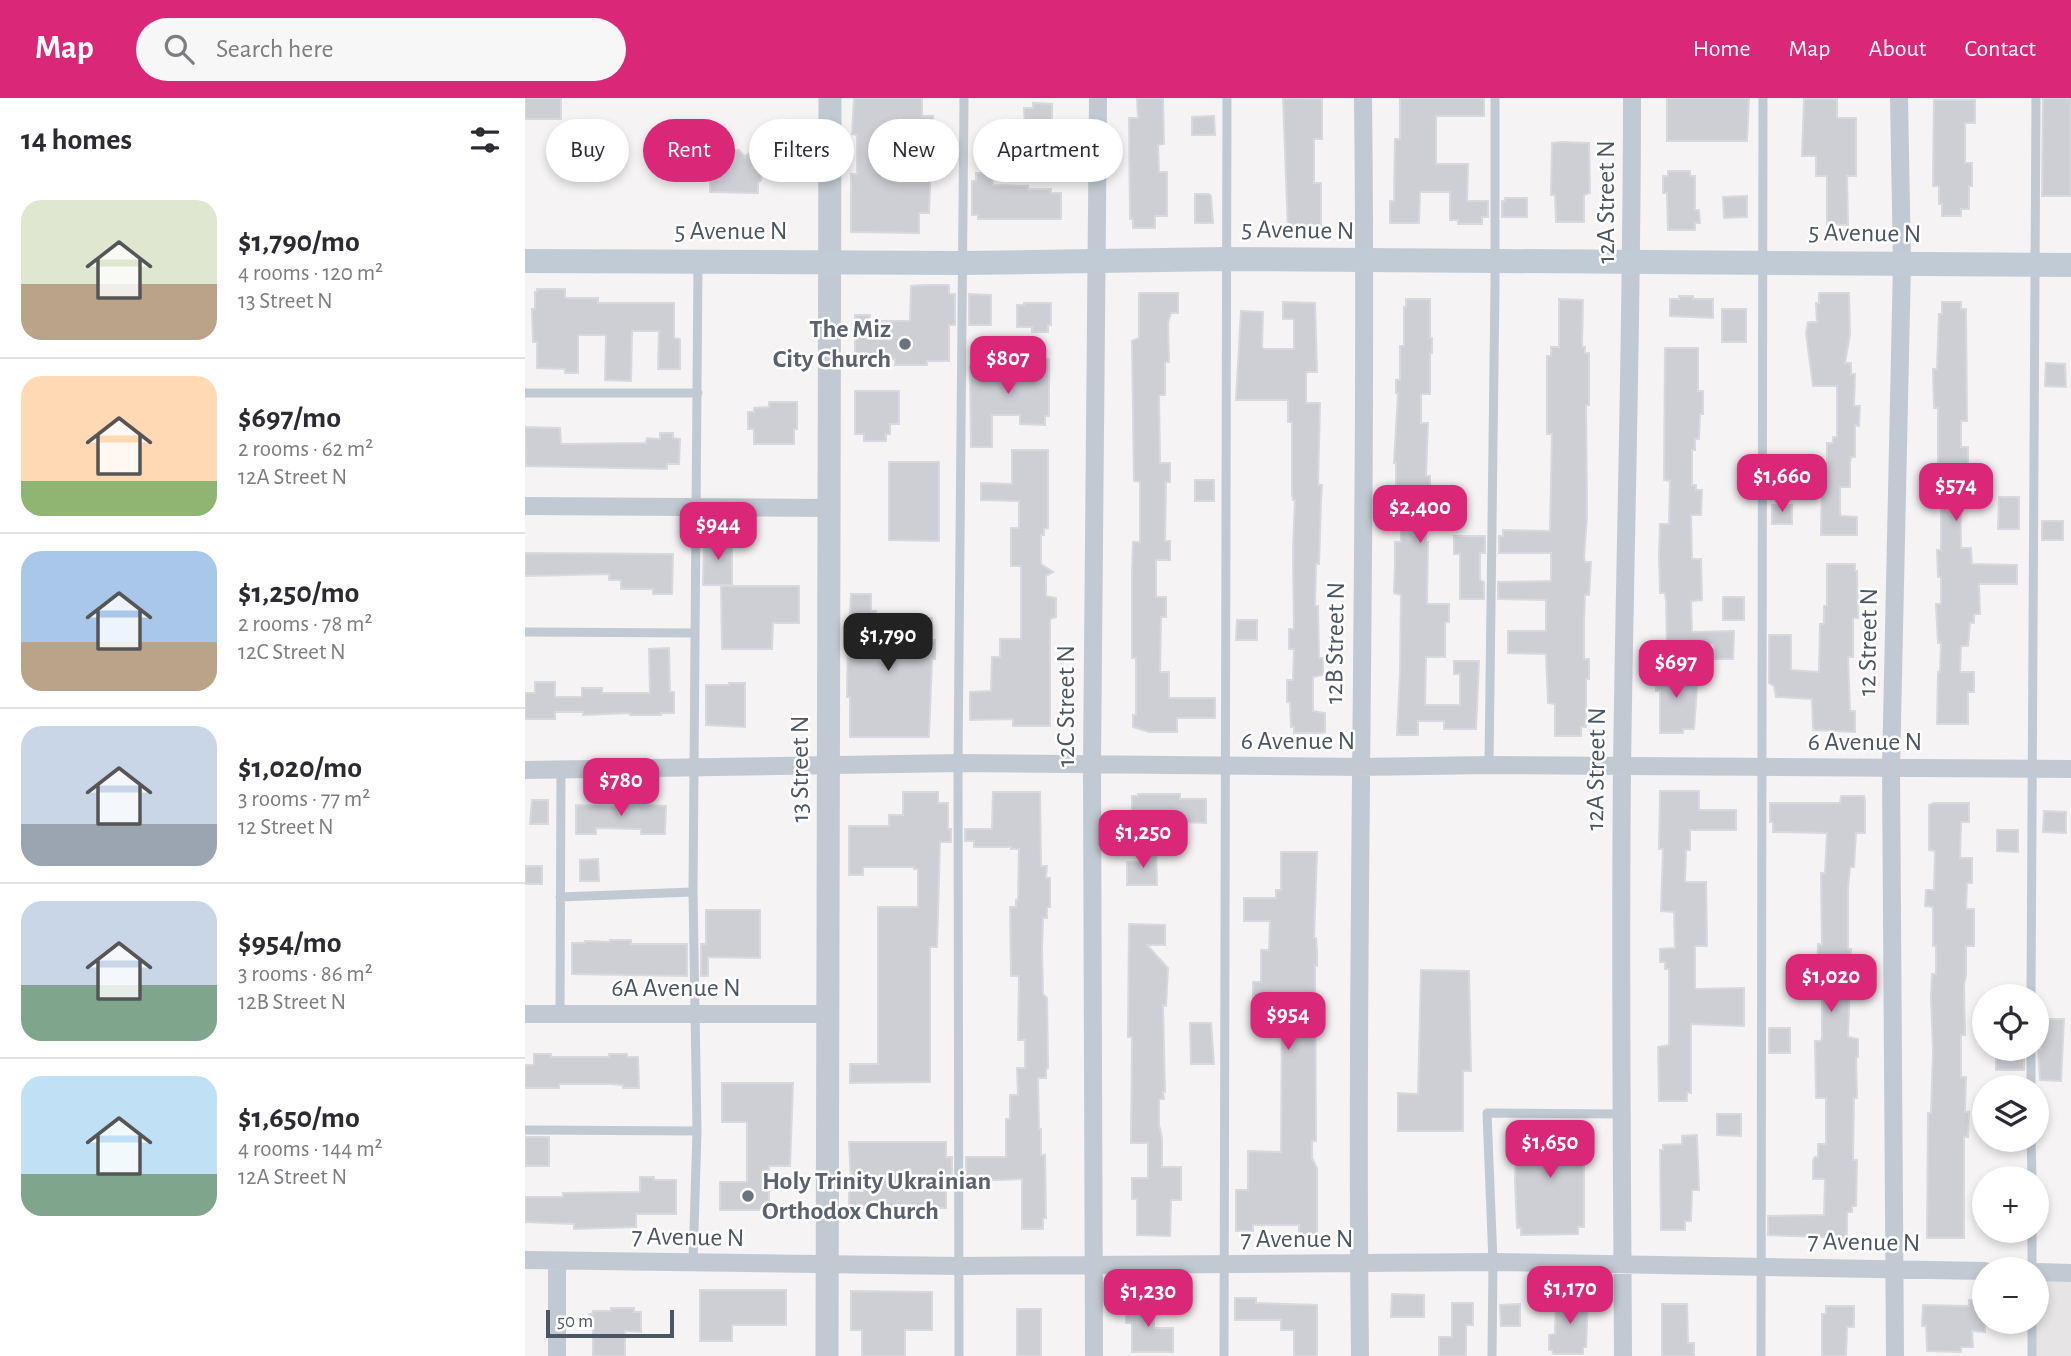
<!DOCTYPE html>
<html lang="en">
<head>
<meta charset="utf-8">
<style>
  :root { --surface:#fff; --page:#f7f7f7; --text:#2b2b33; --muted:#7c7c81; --line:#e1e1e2; --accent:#db2777 }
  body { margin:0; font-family:"Alegreya Sans",sans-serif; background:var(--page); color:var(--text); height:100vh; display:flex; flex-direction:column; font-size:26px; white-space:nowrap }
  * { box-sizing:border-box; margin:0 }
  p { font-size:23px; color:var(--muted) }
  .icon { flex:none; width:38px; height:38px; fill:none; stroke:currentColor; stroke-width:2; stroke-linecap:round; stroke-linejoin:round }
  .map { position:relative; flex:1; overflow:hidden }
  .drawer { display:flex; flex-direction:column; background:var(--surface); width:525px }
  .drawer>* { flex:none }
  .top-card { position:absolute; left:21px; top:21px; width:665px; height:63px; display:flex; gap:14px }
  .controls { position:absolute; left:1447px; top:886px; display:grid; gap:14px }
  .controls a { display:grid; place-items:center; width:77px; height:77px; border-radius:50%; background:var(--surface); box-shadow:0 4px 10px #0003; font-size:35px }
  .scale { position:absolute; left:21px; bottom:18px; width:128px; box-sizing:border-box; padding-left:7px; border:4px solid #4a5661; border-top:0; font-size:19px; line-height:24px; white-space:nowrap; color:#4a5661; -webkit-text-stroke:5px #fff; paint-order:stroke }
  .price { position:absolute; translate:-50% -60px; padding:0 16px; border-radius:14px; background:var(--accent); color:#fff; font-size:23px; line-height:46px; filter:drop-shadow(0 2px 4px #0008) }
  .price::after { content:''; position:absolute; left:50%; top:42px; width:21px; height:16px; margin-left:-10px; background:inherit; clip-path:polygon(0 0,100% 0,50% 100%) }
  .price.current { background:#222; color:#fff }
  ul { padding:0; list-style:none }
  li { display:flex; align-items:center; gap:21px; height:175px; padding:0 21px }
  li+li { border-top:2px solid var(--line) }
  li span { display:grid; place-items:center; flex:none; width:196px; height:140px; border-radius:21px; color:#555 }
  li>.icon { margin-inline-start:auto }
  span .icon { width:84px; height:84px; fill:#fffc; stroke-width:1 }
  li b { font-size:30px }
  h2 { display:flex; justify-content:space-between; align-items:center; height:84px; padding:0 21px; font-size:30px }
  .tag { padding:0 24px; border-radius:32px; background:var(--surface); box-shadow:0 4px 10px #0003; font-size:24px; line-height:63px }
  .tag.current { background:var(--accent); color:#fff }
  header { display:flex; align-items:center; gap:42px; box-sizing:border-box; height:98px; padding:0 35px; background:var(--accent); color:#fff }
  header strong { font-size:33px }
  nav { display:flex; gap:38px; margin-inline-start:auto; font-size:24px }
  .search { width:490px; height:63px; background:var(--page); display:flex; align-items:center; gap:18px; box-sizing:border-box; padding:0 24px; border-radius:38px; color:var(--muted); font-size:26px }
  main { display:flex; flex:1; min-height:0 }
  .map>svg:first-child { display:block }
  .education { fill:#e6e4e5 }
  .building { fill:#cdcfd5; stroke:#d7d9de; stroke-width:2 }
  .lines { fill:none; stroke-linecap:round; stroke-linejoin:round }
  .service { stroke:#c1cad2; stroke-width:9 }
  .minor { stroke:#c1cad2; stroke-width:18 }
  .tertiary { stroke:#c1cad2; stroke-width:23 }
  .secondary { stroke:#c1cbd6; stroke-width:24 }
  .worship-dot { fill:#6b7280; stroke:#fff; stroke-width:2.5 }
  .labels { text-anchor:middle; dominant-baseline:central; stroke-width:5; stroke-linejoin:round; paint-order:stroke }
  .street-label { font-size:26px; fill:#4a5661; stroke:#fff }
  .worship-label { font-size:26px; font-weight:bold; fill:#5b616d; stroke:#fff; text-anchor:end }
</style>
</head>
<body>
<header>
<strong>Map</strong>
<div class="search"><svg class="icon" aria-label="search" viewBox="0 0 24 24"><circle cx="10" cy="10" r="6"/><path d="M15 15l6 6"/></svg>Search here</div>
<nav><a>Home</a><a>Map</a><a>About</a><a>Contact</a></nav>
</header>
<main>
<section class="drawer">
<h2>14 homes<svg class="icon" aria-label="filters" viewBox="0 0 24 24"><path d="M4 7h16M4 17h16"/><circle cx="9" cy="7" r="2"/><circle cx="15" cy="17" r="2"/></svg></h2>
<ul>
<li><span style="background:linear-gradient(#dfe7d0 60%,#b9a48a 0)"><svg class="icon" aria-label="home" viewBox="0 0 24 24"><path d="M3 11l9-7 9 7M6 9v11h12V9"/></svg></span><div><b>$1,790/mo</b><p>4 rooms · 120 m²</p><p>13 Street N</p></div></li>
<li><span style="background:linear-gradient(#ffd9b3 75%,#8fb573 0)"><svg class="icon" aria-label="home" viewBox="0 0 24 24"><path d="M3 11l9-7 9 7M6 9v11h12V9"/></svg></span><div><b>$697/mo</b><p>2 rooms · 62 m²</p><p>12A Street N</p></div></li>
<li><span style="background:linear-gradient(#a9c7e8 65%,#b9a48a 0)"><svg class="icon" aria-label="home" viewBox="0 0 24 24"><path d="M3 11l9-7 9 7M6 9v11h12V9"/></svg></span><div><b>$1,250/mo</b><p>2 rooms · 78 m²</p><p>12C Street N</p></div></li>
<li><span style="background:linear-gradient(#c9d6e8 70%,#9aa5b1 0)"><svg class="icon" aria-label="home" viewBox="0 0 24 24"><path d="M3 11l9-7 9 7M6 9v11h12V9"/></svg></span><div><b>$1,020/mo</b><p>3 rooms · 77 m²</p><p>12 Street N</p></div></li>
<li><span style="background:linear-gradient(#c9d6e8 60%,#7fa58c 0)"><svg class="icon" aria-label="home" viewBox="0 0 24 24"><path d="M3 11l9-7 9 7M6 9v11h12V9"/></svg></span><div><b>$954/mo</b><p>3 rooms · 86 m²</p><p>12B Street N</p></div></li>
<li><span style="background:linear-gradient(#bfe0f5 70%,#7fa58c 0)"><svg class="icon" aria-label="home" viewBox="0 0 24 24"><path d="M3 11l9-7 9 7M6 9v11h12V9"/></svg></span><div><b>$1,650/mo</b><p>4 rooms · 144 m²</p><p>12A Street N</p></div></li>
</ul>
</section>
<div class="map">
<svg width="1546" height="1258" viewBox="0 0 1546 1258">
  <rect width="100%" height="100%" fill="#f5f3f3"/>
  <!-- education -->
  <path class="education" d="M1512 1174 1546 1175V1258H1508V1223H1512Z"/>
  <!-- building -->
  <path class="building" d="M0 0H36V21H0Z
    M329 0H397V18H408L404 115H394V135L326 134V76H332V37L327 36Z
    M612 0H638L639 46 633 47 634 74H642V118H630V130H608V121H605L604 20H613Z
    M758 0 797 1V41H789V85H796V133H763Z
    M875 0H959V18H911V66H943L942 103H963V119H957V126H933V122H925V94H895L894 125H865V103H869L870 41H875Z
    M1142 0H1224L1222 43H1142Z
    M1518 0H1546V98H1517Z
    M1279 1H1312V20H1331V78H1322L1323 127 1302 126V78H1291V58H1277Z
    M1409 2H1450V25H1440V65H1447V88H1444V111H1436V118H1417V106H1414V88H1408Z
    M508 5 527 6V30L500 29 499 10H508Z
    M689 18 690 37H667V19Z
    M236 43V82L233 85V95L185 94V55H203L206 52H214L220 59Z
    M1036 44 1064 45 1065 95 1059 97V124H1031L1030 97H1026L1027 45Z
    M1143 73H1165V78H1170V112H1174L1175 125H1170V132H1143L1142 95H1138V78H1143Z
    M451 75H466L468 87 503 88V91H526V95H536V121H453V117H447V83H451Z
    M670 96H684L686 98 688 125H670Z
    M1222 98V119L1199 120 1198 99Z
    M980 100H1002V119H977V103H980Z
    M399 187H424V196H430V227H424V263H402V267H370V261H330V217H345L344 223H385L386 188Z
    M12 191H40V200H73V205H149V240L155 241V271H133L134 233H107L106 283 80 282 81 237H53V275H40V271L12 270V244H8L7 211H10V194H12Z
    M614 195H653V215H646L643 225 644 264H640V297H634L635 365H645V384H641L640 443H645V462H631V499H641V519H636L635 574H644V600H690V620H652V634H624L608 629V617H611V560H607V473L608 444H615V384L609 383 607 243 614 240Z
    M1294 195H1324L1325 236 1320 265H1326V276H1330L1329 308H1335L1334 328 1330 327V359H1326L1325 365V389H1315V415L1316 418 1332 419V437H1296L1297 385H1299V372H1302V345H1308V339H1312V288H1288L1281 235 1283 224H1292L1291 205H1294Z
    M444 196 466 197V227H444Z
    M1154 198H1168V201H1188V220L1145 218V201H1154Z
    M881 201H905V240H907V255H905V296H896V325H903L901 378H905V415H901V444H903L902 506H924V524H920V559H901L900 607H935V576H929V563H954L951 631H919V623H893V637H872L875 575 876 497 869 495 870 465V444H876V416H871V365H869L873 295H871V282H875V248H879V209H881Z
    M1034 201 1058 202 1057 249H1060V255H1064V307H1061L1062 418 1059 459 1060 464H1066L1065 480 1064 497H1060L1059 522V561H1064V581H1061V629H1056V638H1030V606L1023 605 1021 556 983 555V533H1021V502L973 501V484L1026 483V455H974V438H978V432L1025 433 1027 336H1022V258H1026V249H1034Z
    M758 204 790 205 792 274H781V305H795L793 387H797L796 402 794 466H791L790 508H793L794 560H798V577L788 579V613L800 615V634L797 635H769V629H766L765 604H762V582H768L769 551H764V531H769L768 451 770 402H768L767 396V324H763V302H711L716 213 738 214 737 249 739 251H769V221H758Z
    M1417 204H1436V211H1441L1442 323H1436V349H1443V380H1435L1436 450H1446L1447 466 1492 467V486H1454L1455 516H1449V525H1445L1443 548H1436L1435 574H1449V594H1443V626H1412L1413 574H1415L1416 545H1413L1411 506H1416V479H1413L1412 452H1416V378H1413V310H1409L1408 271H1412L1414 216H1417Z
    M499 205H526V227H523V234H507V229H492V207H499Z
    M1197 211H1221V244H1197Z
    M1140 250H1173V293H1178V316H1175L1174 341H1170V352H1167V387H1171V392H1177L1176 417H1166L1167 461H1176L1177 502 1166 503 1167 534 1209 533 1208 561H1189V546L1142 549 1141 503 1140 495H1135L1134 457 1135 426H1144L1145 383 1139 382Z
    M493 260 524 261V318H520V327L495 326V317H467V349H446L445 268H493Z
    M1521 265 1540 266 1541 289 1520 288Z
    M330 293H374V326H365V336H361V343H339V336H330Z
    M244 304H272V331H269V346H229V331H223V314H229V310L244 309Z
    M0 329 35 330 36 346 121 345 122 340 135 341V335H148V340L155 341 154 366H142V371L1 368Z
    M487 352H523V430L519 431V437H516V466L528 474 521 478V498L531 500V519L525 521V628H488V621L445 622V594L466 593 467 559H475V541H496V468H486V430H494V403L456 402V385L487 386Z
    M364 364H414V443L364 442Z
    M670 382H689V403H670Z
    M1474 399H1494V431H1473Z
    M1247 407H1267V426H1247Z
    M1517 423H1538V442H1517Z
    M929 438H960V455H955V482L959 484V501H935V456H929Z
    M179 440H207V487H178Z
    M0 455 148 456 147 496H128V491H96V482H84V476L0 478Z
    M1302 466H1330V473H1332L1333 520H1328V559H1323L1325 613H1330V634L1288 632 1287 601 1251 599 1249 588 1244 585V537H1266V572L1294 574 1295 526H1299V508H1302Z
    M196 488H274V525H248L247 551H197Z
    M326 496H346V513H351L350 520H407V542H410V561H407L404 639H325V599H322L323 520H325Z
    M1198 499H1219V522H1198Z
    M712 522H732V542H711Z
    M144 550 145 594H149V615H136V617H105V615L58 617V614H30V621H0V595H10V584H30V599H57V590H77V595H125L124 551Z
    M1131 568H1147V577H1173L1169 631H1158V635H1135V593H1131Z
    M204 585H220V629L181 627V587H204Z
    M1135 693H1174V712H1211V732H1165V752H1161L1160 784H1181L1182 848H1170V891L1219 890V928L1166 926V995L1162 994V1003H1134L1133 949 1144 947V871H1140V864H1135V851L1150 850 1149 814 1136 813 1138 751H1134Z
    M378 694H413V705H423V731H426V744H415L412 849H405V984L325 985V966H353V809H393V771H389V769H338V777H324V728H364V717H378Z
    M468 694H515L516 768H522L521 780H525V809H522V820H518L517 851 518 896 522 900 523 970 521 971V980H513L514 1031H516V1057H520L521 1120H518V1131H497V1081L441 1083V1059H481V1021H485V997H493L492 970H500V942H493L494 878H486L485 809H491V802H493L494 751H486V749H449V743H440V731H467Z
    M613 696H655V701H681V725L613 722V719H607V698H613Z
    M1316 698H1339L1340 703V735H1331L1329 769H1325L1323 790V851H1326L1323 939 1333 941V959L1331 960 1332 1000H1329L1328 1062H1332L1331 1108H1327V1114H1322V1140L1243 1137V1118L1299 1117 1300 1081H1288V1063L1290 1059H1293V1046H1301V1000H1291L1290 943H1296L1297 939V889H1292L1293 846 1297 847 1296 775H1300L1302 735 1248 734V724H1245V705H1315Z
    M7 702H23V726H5Z
    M1409 705H1444V724H1436L1435 760H1447V785H1442L1441 811H1449V848H1441V878L1439 886 1440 937H1436V979H1441L1440 1014H1444L1443 1039H1439V1140H1402L1403 1015H1406L1408 954 1406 898 1407 876H1411V848H1408V809L1400 808 1401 792H1409L1410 753 1404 752V707Z
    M95 706 141 708 140 736H116V731L71 730V736H51V707L95 709Z
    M1519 713 1541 714V735L1518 734Z
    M1472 732H1493V754L1472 753Z
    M616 751H631L632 787H602V764H616Z
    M756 754H792L789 840H791L792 852V868H790L791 1043H787V1060L792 1070V1137H774V1127H728V1133H711V1092H723V1053L756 1054 757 916H747V910H728V884H736V852H744L745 823H719V800H751V792H756Z
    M73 761 74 783H55V762Z
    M0 768H17V786H0Z
    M181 812H235V860L183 859V878H176V846H181Z
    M604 826 640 827V847H622L643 870 641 908 638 907 640 994H638L639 1001H634V1027L637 1040V1069H656V1102H646L645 1138 612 1137V1101H607V1080H623V1045H606L607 939H603Z
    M85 842H106V846H162V878L47 876V845H60V843L85 844Z
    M896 872 944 873 946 973H938V1033H873V995L893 996Z
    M1517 921H1539L1536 983 1515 982 1513 952H1516Z
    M665 925H686L689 966H666Z
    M1244 930H1265V955H1244Z
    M1499 952V972H1471V953Z
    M9 956H26V959H84V956H102V959H113L114 990H98V987L84 986H34V990H0V967H9Z
    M197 985H268L265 1068H244V1112H195V1084H222V1024H197Z
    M1192 1016H1216V1038L1192 1037Z
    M1054 1028V1035H1059V1129H1053V1136L996 1137V1130H992L990 1083 992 1035H997V1029Z
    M1172 1037 1174 1092H1167L1166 1123H1160V1132H1136L1135 1052H1138V1047L1157 1046V1038Z
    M0 1039H24V1068H0Z
    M324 1044H421V1059H427V1083H421V1110H324V1083H326Z
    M115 1079H129V1082H151V1116H111V1129L49 1131V1126L0 1124V1099H38V1095L115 1094Z
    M175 1192H261V1227H207V1243H175Z
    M326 1193 407 1194V1232H380V1258H337V1232H326Z
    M867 1196 899 1197V1219H866Z
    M1031 1198H1063L1061 1249H1058V1256H1028L1027 1252H1024V1237L1030 1236Z
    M710 1200H731V1205L792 1207V1258H769V1232H756V1222H710Z
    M1444 1202 1460 1203V1234L1447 1233 1448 1249H1436V1254L1402 1253 1401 1228H1397L1398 1207 1444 1208Z
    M601 1204H629V1230H648V1254H607V1225H601Z
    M927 1205H948V1227H941V1258H914V1239H927Z
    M995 1206V1228H976L975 1207Z
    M1137 1206H1162L1163 1245H1169V1258H1137Z
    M1301 1208H1329V1229H1322L1321 1258H1297V1216H1301Z
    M86 1210H109V1214H116V1234L100 1233V1258H68V1230H63L64 1216H68V1213H86Z
    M492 1211H516V1258H492Z"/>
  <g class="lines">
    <!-- service -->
    <path class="service" d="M0 295H173
      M0 534 170 535
      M964 667 970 186V0
      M35 799 168 794
      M1506 898 1511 0
      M35 916 36 671
      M1506 950V989
      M0 1032 172 1033
      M1506 1041 1507 1080
      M1507 1132V1171
      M168 1165 172 1033 168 794 173 164
      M1507 1223V1258
      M434 1258 433 665 439 0
      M699 1258 702 0
      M967 1258 968 1164 962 1015 1095 1016
      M1236 1258 1238 0"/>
    <!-- minor -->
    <path class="minor" d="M0 408 304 410
      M0 672 433 665 835 669 964 667 1546 671
      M0 916H303
      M0 1162 434 1168 968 1164 1460 1173
      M1512 1174 1546 1175
      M32 1258V1164
      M569 1258 567 668 573 0
      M835 1258C830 839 843 419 838 0
      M1098 1258C1097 1062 1095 866 1097 670 1100 447 1107 223 1107 0
      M1370 1258 1366 670 1377 165 1374 0"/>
    <!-- tertiary -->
    <path class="tertiary" d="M302 1258 305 0"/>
    <!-- secondary -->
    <path class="secondary" d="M0 163 439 165 702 161 1546 167"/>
  </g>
  <!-- markers -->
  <g class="worship-dot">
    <circle cx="380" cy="246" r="7"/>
    <circle cx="223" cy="1098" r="7"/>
  </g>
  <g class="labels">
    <!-- street labels -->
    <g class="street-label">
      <text transform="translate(1081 104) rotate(-90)">12A Street N</text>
      <text transform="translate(773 132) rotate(1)">5 Avenue N</text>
      <text x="206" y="133">5 Avenue N</text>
      <text transform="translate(1340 135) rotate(1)">5 Avenue N</text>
      <text transform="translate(1343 544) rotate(-89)">12 Street N</text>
      <text transform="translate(810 545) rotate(-89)">12B Street N</text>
      <text transform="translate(541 608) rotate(-90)">12C Street N</text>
      <text x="773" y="643">6 Avenue N</text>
      <text x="1340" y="644">6 Avenue N</text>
      <text transform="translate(275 671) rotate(-90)">13 Street N</text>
      <text transform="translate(1071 671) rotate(-89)">12A Street N</text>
      <text x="151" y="890">6A Avenue N</text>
      <text transform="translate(163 1139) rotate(1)">7 Avenue N</text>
      <text x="772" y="1141">7 Avenue N</text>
      <text transform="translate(1339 1144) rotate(1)">7 Avenue N</text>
    </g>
    <!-- worship labels -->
    <g class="worship-label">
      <text x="366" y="231">The Miz<tspan x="366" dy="30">City Church</tspan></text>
      <text x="237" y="1083" text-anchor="start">Holy Trinity Ukrainian<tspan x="237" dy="30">Orthodox Church</tspan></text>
    </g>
  </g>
</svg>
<div class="controls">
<a><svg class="icon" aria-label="locate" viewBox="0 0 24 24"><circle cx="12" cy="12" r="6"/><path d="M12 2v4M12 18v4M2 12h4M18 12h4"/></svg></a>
<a><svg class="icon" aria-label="layers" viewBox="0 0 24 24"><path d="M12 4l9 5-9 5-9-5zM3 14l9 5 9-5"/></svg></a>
<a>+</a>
<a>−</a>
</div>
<div class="scale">50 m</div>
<b class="price" style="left:483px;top:298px">$807</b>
<b class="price" style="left:1257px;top:416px">$1,660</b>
<b class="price" style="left:1431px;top:425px">$574</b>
<b class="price" style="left:895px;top:447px">$2,400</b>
<b class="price" style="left:193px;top:464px">$944</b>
<b class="price current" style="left:363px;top:575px">$1,790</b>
<b class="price" style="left:1151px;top:602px">$697</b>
<b class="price" style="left:96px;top:720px">$780</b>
<b class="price" style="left:618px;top:772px">$1,250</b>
<b class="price" style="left:1306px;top:916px">$1,020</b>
<b class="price" style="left:763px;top:954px">$954</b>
<b class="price" style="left:1025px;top:1082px">$1,650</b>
<b class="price" style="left:1045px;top:1228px">$1,170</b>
<b class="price" style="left:623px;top:1231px">$1,230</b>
<div class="top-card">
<a class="tag">Buy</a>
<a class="tag current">Rent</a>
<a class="tag">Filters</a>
<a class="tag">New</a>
<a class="tag">Apartment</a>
</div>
</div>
</main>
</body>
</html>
